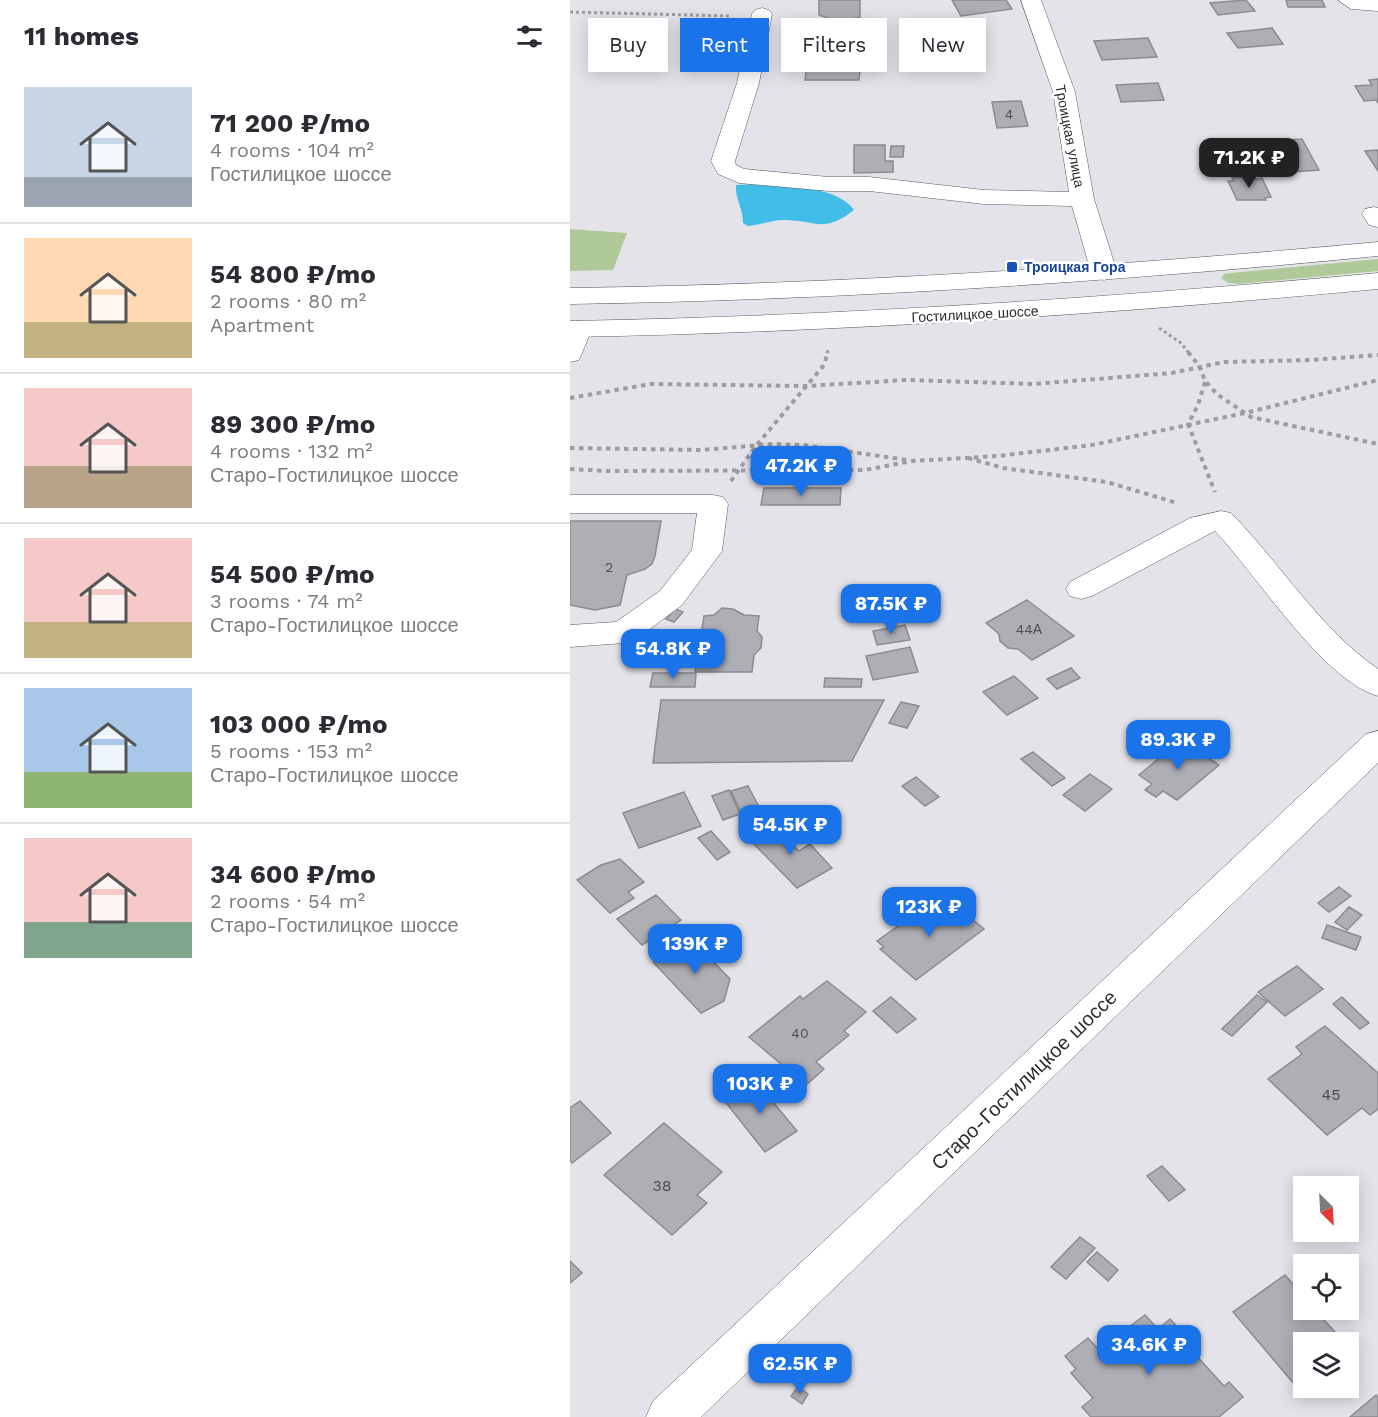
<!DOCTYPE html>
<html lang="en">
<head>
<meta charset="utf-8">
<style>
  :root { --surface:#fff; --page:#f2f2f3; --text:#2b2b33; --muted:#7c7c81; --line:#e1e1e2; --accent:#1a73e8 }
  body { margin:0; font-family:"Work Sans",sans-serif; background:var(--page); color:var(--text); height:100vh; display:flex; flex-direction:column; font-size:22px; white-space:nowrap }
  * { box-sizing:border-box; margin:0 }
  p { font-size:20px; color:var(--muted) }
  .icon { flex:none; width:33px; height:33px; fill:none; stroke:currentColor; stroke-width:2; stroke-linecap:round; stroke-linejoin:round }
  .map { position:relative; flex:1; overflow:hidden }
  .side { display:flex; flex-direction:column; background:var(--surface); width:570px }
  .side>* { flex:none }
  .top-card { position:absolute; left:18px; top:18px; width:570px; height:54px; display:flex; gap:12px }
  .needle { width:39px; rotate:156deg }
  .tools { position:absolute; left:723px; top:1176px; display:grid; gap:12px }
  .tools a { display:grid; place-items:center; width:66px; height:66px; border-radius:0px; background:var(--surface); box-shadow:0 3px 15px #0003; font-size:30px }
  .price { position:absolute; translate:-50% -51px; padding:0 14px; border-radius:12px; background:var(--accent); color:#fff; font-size:20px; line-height:39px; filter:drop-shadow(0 2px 3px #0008) }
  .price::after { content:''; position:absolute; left:50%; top:36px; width:18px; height:14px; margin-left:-9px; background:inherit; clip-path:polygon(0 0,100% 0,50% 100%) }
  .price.active { background:#222; color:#fff }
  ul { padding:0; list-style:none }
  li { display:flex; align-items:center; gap:18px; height:150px; padding:0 24px }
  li+li { border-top:2px solid var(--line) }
  li span { display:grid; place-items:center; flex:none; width:168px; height:120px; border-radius:0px; color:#555 }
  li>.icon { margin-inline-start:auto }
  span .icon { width:72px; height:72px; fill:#fffc; stroke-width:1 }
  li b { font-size:26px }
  h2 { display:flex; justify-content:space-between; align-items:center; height:72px; padding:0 24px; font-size:26px }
  .pill { padding:0 21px; border-radius:0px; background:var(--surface); box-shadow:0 3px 15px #0003; font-size:21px; line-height:54px }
  .pill.active { background:var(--accent); color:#fff }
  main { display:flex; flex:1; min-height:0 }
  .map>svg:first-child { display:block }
  .green { fill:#afca98 }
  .water { fill:#41bde7 }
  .building { fill:#aeaeb5; stroke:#8b8b91; stroke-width:1.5 }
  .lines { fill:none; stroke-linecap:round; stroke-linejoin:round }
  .minor-casing { stroke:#5b5a60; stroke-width:1 }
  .major-casing { stroke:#5b5a60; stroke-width:1 }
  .path-far1 { stroke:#9d9ca2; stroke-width:3; stroke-dasharray:3 3; stroke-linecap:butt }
  .path { stroke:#9d9ca2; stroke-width:4; stroke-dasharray:4.5 4.5; stroke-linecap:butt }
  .minor { fill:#fff; fill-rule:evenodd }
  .major { fill:#fff; fill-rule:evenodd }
  .transit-dot { fill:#1a4fb4; stroke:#fff; stroke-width:2 }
  .labels { text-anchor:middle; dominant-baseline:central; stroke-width:5; stroke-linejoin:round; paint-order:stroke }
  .number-label { font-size:14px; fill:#4d4d51 }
  .far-street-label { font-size:14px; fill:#2d2d30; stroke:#fff }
  .far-transit-label { font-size:14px; font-weight:bold; fill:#164399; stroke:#fff; text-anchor:start }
  .near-number-label { font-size:16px; fill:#4d4d51 }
  .near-street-label { font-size:20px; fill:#2d2d30; stroke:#fff }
</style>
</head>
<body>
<main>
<section class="side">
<h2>11 homes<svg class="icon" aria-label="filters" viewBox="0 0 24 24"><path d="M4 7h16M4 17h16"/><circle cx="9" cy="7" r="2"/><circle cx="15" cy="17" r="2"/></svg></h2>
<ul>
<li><span style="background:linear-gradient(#c9d6e8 75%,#9aa5b1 0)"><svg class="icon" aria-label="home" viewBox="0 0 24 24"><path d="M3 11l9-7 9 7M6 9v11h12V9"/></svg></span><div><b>71 200 ₽/mo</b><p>4 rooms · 104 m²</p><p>Гостилицкое шоссе</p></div></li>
<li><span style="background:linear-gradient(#ffd9b3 70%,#c2b280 0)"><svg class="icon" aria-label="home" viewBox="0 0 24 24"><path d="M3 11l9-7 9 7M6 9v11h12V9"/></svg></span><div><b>54 800 ₽/mo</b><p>2 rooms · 80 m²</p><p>Apartment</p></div></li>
<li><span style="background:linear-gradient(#f6c9c9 65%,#b9a48a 0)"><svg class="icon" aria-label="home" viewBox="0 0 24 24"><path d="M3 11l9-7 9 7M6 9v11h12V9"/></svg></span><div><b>89 300 ₽/mo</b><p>4 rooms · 132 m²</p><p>Старо-Гостилицкое шоссе</p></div></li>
<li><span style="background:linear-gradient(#f6c9c9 70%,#c2b280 0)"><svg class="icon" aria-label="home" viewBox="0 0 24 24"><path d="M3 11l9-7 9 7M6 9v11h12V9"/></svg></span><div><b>54 500 ₽/mo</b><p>3 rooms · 74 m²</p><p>Старо-Гостилицкое шоссе</p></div></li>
<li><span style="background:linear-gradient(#a9c7e8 70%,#8fb573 0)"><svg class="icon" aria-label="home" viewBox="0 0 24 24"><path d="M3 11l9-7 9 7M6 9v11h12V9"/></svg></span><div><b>103 000 ₽/mo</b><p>5 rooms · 153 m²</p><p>Старо-Гостилицкое шоссе</p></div></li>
<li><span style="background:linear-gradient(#f6c9c9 70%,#7fa58c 0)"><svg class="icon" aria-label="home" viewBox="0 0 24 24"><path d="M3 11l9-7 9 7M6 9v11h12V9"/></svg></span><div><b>34 600 ₽/mo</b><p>2 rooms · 54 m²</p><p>Старо-Гостилицкое шоссе</p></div></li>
</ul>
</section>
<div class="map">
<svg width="808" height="1417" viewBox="0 0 808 1417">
  <rect width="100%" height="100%" fill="#e4e3ea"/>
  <!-- green -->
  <path class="green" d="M0 229 57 233 43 270 0 271Z
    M808 259V271L668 284 658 283 651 278 654 274 661 273Z"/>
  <!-- water -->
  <path class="water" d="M187 184C214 185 268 186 284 210 252 235 245 219 211 220 200 221 189 225 178 226L173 223C173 208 165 199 166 185Z"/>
  <!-- building -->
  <path class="building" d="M249 0H290V17L269 22 249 15Z
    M382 0H436L442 9 391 16Z
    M676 0 685 11 648 15 640 3Z
    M716 0H752L755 7H718Z
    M702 28 713 44 668 48 657 33Z
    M578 38 587 57 532 60 524 41Z
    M237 63H291L289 80H235Z
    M808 79V103L806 100 794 101 785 86 802 85 799 80Z
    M588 83 594 100 551 102 546 85Z
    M451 101 458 126 427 128 422 102Z
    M732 139 749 170 692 174 677 143Z
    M284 145H315V161H323V172L284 173Z
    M321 146H334L333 157H320Z
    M808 150V171L795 151Z
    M685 177 686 179 692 178 701 197 695 198 696 200H667L658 181H664L662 178Z
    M194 488H271L270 505H191Z
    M0 521H91L85 556 82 564 75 569 57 575 50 605 25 610 0 605Z
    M457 600 504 636 462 660 448 649 438 648 430 641 429 634 416 623Z
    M152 608 163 609 174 615 189 616 187 631 192 637 191 648 184 655 182 672H125L134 616 144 615Z
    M105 609 113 612 104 622 96 619Z
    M335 625 340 640 307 645 303 631Z
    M340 647 348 672 303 680 296 656Z
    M501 668 510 678 487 689 477 679Z
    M83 673H126L125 687H80Z
    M444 676 468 698 437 715 413 692Z
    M255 678 292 679 291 687H254Z
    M91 700H314L282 761 83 763Z
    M331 702 349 706 337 728 319 723Z
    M611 740 649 765 607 800 593 791 586 797 575 790 582 784 569 775Z
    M463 752 495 778 482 786 451 759Z
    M520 774 542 789 515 811 493 795Z
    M346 777 369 797 355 806 332 786Z
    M178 786 190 809 172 815 161 791Z
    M159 790 170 814 153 820 142 796Z
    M114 792 131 826 69 848 53 813Z
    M207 824 222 839 219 841 229 851 240 844 262 868 227 888 179 839Z
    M141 831 160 852 147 860 128 838Z
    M50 859 74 882 58 892 64 898 40 913 7 880 31 865Z
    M769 887 781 896 759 912 748 903Z
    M86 895 111 920 72 945 47 919Z
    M380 901 414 929 346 980 310 949 314 947 307 941 359 904 367 911Z
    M779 907 792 915 777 930 765 922Z
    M757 925 791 937 786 950 752 938Z
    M120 938 160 979 154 1001 131 1013 83 962Z
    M727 966 753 989 715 1016 688 992Z
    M257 981 296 1012 274 1031 279 1035 246 1062 254 1069 236 1085 179 1037 230 996 233 999Z
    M687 995 697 1002 662 1036 652 1029Z
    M321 997 346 1019 327 1033 303 1011Z
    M772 997 799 1023 790 1029 763 1004Z
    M755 1026 808 1073V1109L800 1115 792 1108 757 1135 698 1079 732 1054 726 1047Z
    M184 1079 227 1131 195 1152 153 1099Z
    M10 1101 41 1133 2 1163 0 1160V1108Z
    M94 1123 152 1172 127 1195 137 1203 102 1235 34 1175Z
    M592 1166 615 1190 599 1201 577 1176Z
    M510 1237 525 1248 496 1279 481 1267Z
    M527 1252 548 1270 538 1281 517 1262Z
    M0 1261 12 1273 0 1283Z
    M715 1275 734 1297V1310H745L774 1342H734V1388H737L731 1392 663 1312Z
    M575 1315 588 1329 600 1319 627 1348 623 1352 654 1386 659 1382 673 1397 649 1417H521L512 1407 523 1398 501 1373 506 1369 495 1356 518 1338 529 1350Z
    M228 1387 238 1394 232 1404 221 1396Z
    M806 1395 808 1398V1417H780Z"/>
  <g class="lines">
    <!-- minor casing -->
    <g class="minor-casing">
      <path id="minor" d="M451 0H471L505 92 524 199 547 272 543 277 534 280 525 277 521 272 502 206 414 204 299 191H259L169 183 148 174 141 161 167 83 182 14 185 10 192 8 199 10 202 14 189 83 165 161 166 165 174 169 259 177H299L414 190 499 192 483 92Z
        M768 0H808V11L781 9Z
        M804 207 808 208V227L799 225 792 214 795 209Z
        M9 321 18 323 22 329 9 360 0 362V323Z
        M0 495H143L153 497 158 504 152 551 112 605 65 640 54 643 0 647V625L46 622 90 591 122 550 127 513H0Z
        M651 511 661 513C711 564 749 628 808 669V696C753 681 686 574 645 531L522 596 511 599 500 596 496 589 500 582 620 518Z
        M808 731V763L131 1417H76L83 1401 796 734Z"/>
    </g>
    <!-- major casing -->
    <g class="major-casing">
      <path id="major" d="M808 242V256C539 282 270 300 0 304V288C270 284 539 267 808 242Z
        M808 273V289C539 314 270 332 0 337V321C270 316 539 298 808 273Z"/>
    </g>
    <!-- path-far1 -->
    <path class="path-far1" d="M0 12 161 16
      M589 328 611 343 619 353
      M257 353 259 348"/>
    <!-- path -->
    <path class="path" d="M618 352 630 367 635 381 648 395 681 417 808 444
      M635 382 628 405 618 424 645 492
      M0 398 81 384 236 386 337 380 464 384 602 373 654 362 741 360 808 355
      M0 448 131 450 203 444 233 445 337 460
      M398 458 433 468 537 482 607 503
      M0 469 37 471 295 470 342 461 428 456 522 445 675 413 808 380
      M161 481 185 447 254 365 258 352"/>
    <!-- minor -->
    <use href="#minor" class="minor"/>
    <!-- major -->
    <use href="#major" class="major"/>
  </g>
  <!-- markers -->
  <rect class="transit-dot" x="436" y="261" width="12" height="12" rx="3"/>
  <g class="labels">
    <!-- number labels -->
    <g class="number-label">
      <text x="439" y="114">4</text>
      <text x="39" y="567">2</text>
      <text x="459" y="629">44А</text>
      <text x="230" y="1033">40</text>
    </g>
    <!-- far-street labels -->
    <g class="far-street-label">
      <text transform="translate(500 136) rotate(79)">Троицкая улица</text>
      <text transform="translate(405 314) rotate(-3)">Гостилицкое шоссе</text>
    </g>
    <!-- far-transit labels -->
    <g class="far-transit-label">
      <text x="454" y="267">Троицкая Гора</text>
    </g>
    <!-- near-number labels -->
    <g class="near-number-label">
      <text x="761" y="1094">45</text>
      <text x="92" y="1185">38</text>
    </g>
    <!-- near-street labels -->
    <g class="near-street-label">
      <text transform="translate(454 1080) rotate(-44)">Старо-Гостилицкое шоссе</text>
    </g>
  </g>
</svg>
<div class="tools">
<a><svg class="needle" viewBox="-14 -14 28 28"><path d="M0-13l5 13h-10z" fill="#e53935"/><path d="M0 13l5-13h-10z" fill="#7c7c81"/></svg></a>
<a><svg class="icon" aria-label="locate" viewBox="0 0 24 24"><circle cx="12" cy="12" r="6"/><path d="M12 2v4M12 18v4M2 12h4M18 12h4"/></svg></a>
<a><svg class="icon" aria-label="layers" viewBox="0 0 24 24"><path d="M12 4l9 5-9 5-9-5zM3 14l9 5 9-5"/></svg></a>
</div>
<b class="price active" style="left:679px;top:189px">71.2K ₽</b>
<b class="price" style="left:231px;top:497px">47.2K ₽</b>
<b class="price" style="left:321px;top:635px">87.5K ₽</b>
<b class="price" style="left:103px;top:680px">54.8K ₽</b>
<b class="price" style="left:608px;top:771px">89.3K ₽</b>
<b class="price" style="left:220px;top:856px">54.5K ₽</b>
<b class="price" style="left:359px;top:938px">123K ₽</b>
<b class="price" style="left:125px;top:975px">139K ₽</b>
<b class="price" style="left:190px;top:1115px">103K ₽</b>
<b class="price" style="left:579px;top:1376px">34.6K ₽</b>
<b class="price" style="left:230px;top:1395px">62.5K ₽</b>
<div class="top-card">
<a class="pill">Buy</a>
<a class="pill active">Rent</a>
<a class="pill">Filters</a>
<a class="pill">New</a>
</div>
</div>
</main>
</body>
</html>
